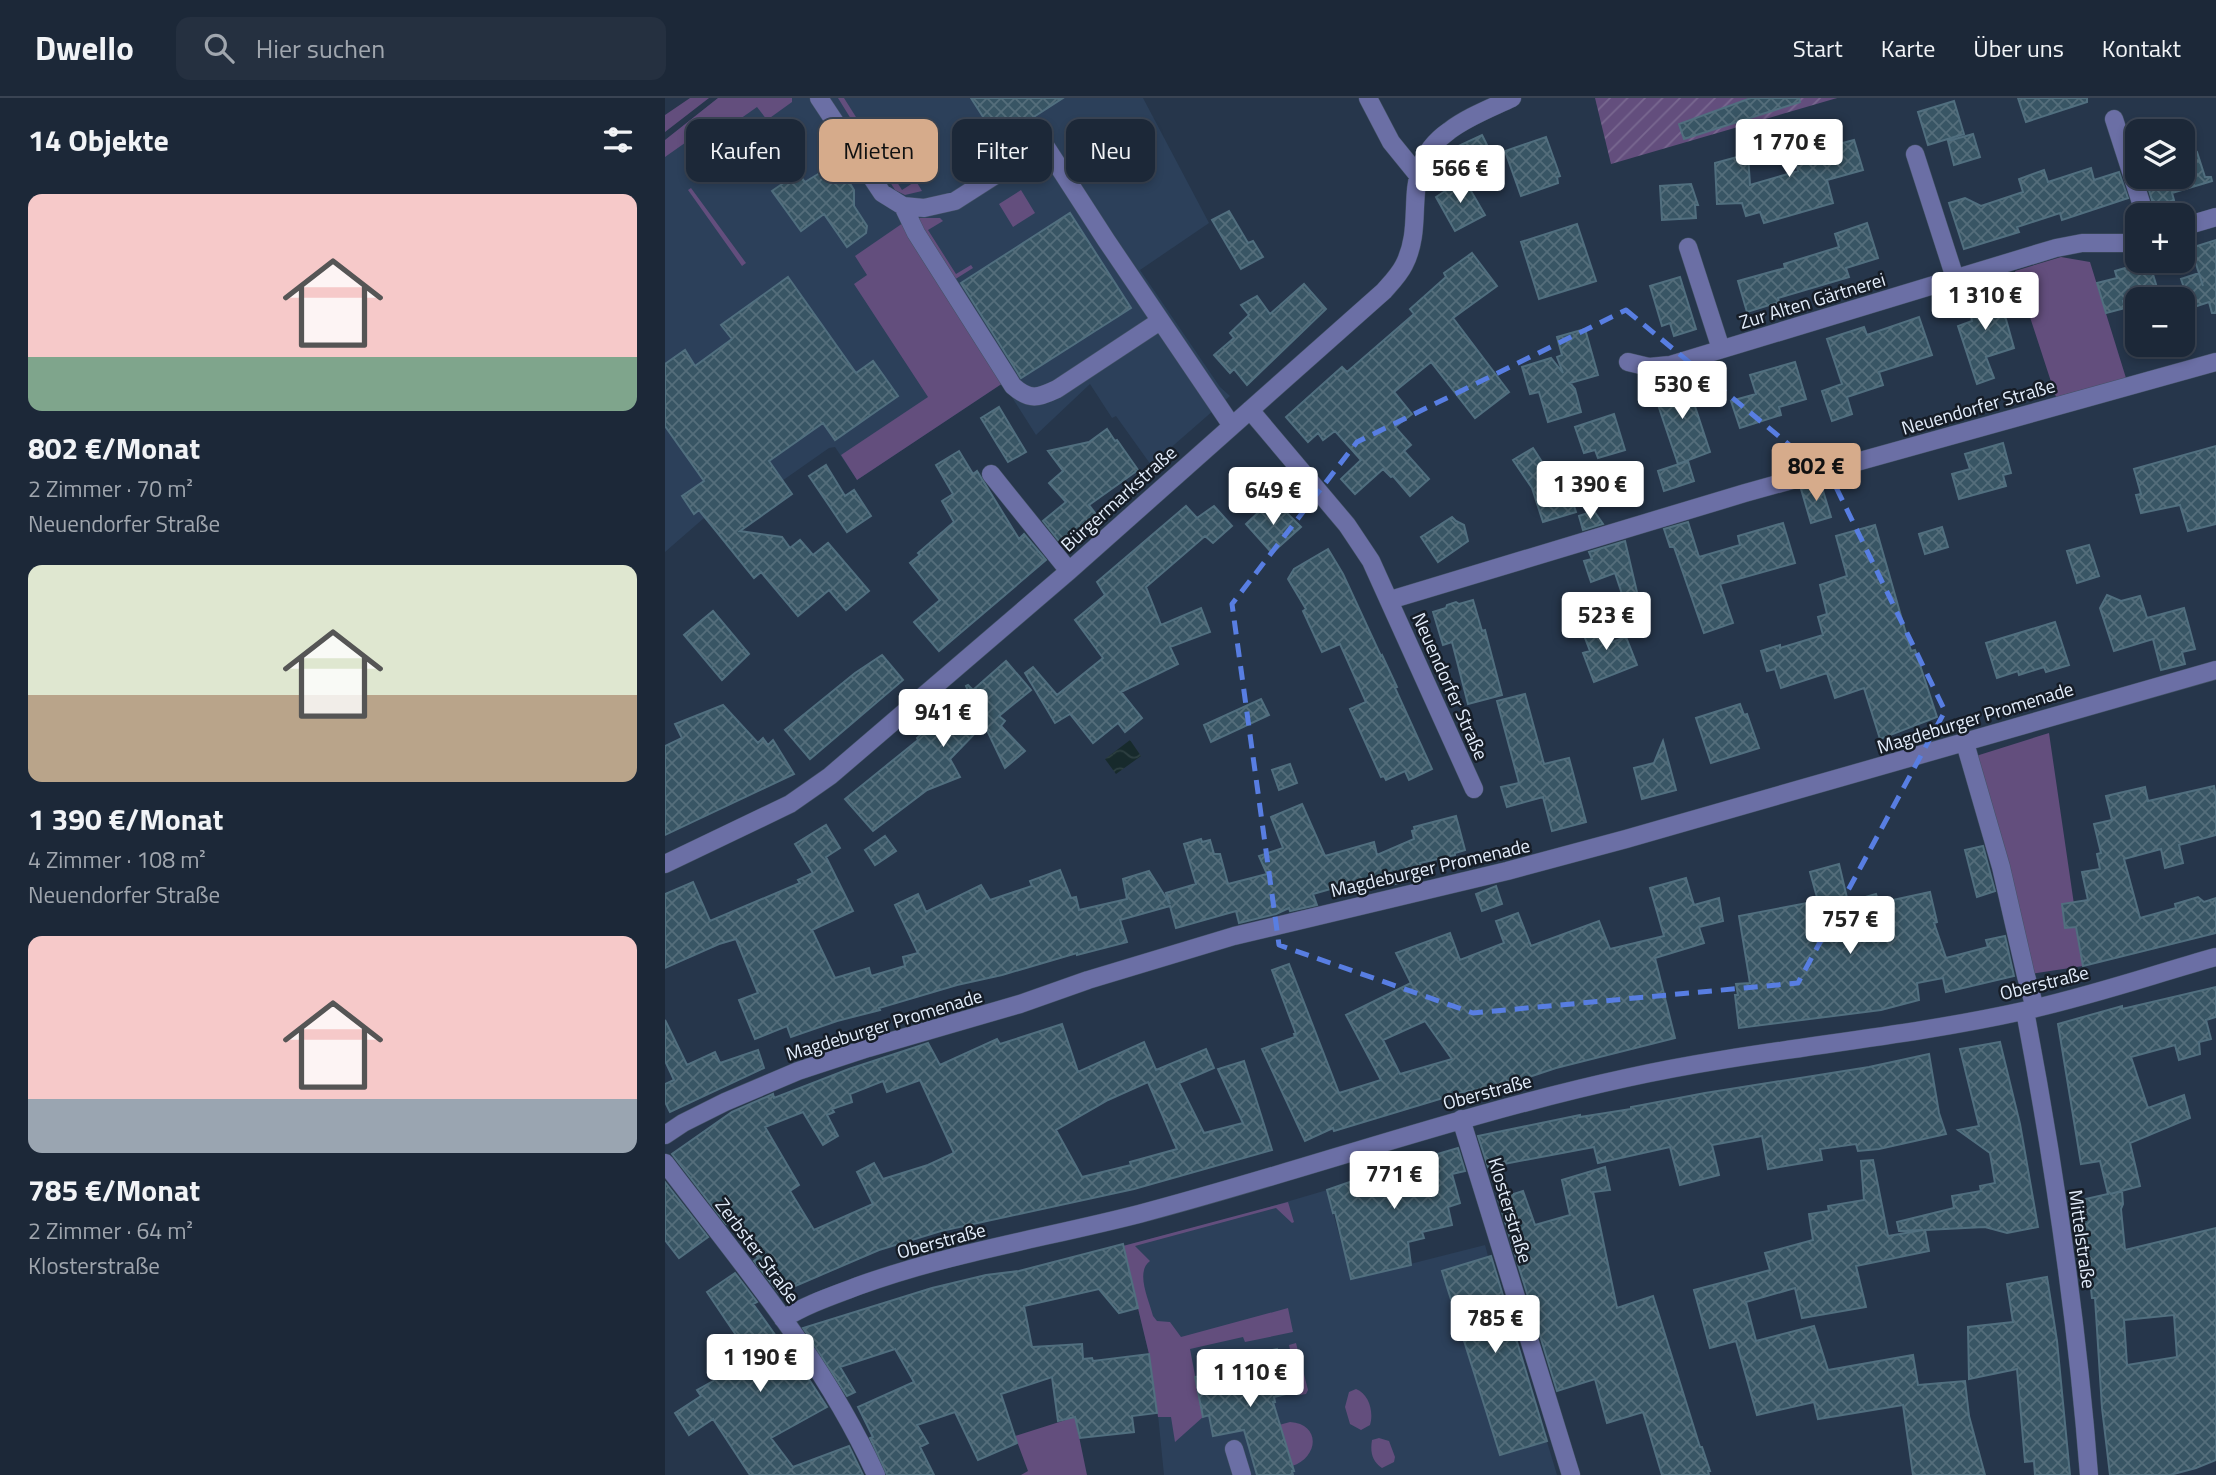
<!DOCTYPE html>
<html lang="de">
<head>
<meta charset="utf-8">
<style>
  :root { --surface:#1c2838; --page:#253040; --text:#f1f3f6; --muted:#a0a6ae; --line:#3a4453; --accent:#d6ab8b }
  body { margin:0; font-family:"Titillium Web",sans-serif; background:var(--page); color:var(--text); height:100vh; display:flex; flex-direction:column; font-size:26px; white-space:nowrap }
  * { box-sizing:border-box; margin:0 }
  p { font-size:23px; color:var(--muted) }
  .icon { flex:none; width:38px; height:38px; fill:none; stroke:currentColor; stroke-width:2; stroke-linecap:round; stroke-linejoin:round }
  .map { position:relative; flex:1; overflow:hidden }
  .panel { display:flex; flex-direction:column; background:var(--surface); width:665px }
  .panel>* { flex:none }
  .banner { position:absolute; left:21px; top:21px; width:665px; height:63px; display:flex; gap:14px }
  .controls { position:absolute; left:1460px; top:21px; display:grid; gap:14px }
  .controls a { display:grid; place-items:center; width:70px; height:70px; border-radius:14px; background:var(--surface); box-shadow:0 4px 10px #0003,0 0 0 2px var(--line); font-size:35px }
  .price { position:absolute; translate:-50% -60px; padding:0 16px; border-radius:7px; background:#fff; color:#222; font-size:23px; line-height:46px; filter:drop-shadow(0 2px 4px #0008) }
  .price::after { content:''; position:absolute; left:50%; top:42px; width:21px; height:16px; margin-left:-10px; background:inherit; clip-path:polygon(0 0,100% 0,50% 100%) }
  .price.current { background:var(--accent); color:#111 }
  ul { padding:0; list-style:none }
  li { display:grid; align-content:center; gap:14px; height:371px; padding:0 28px }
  li span { display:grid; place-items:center; height:217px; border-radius:14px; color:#555 }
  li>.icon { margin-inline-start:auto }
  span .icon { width:126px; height:126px; fill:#fffc; stroke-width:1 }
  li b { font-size:30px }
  h2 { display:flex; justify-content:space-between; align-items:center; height:84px; padding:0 28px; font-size:30px }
  .tag { padding:0 24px; border-radius:14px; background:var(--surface); box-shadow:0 4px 10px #0003,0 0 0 2px var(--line); font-size:24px; line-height:63px }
  .tag.current { background:var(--accent); color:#111 }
  header { display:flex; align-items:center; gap:42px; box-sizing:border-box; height:98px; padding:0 35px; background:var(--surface); border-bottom:2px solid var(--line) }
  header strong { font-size:33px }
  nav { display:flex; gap:38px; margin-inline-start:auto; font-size:24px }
  .search { width:490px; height:63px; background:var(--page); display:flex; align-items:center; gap:18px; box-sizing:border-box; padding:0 24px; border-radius:14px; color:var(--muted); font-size:26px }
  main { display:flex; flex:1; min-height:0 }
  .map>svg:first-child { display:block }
  .built { fill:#2c405a }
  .green { fill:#634e7d }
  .garden { fill:url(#garden-furrows) }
  .water { fill:url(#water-waves) }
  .building { fill:url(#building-cross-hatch); stroke:#516f7f; stroke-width:2; fill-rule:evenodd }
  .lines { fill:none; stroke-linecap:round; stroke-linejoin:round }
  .minor-casing { stroke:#445367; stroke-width:19 }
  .minor { stroke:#6b6fa5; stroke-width:18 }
  .marked { fill:none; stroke:#587ee2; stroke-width:5; stroke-dasharray:14 9; stroke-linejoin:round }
  .labels { text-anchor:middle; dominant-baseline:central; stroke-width:5; stroke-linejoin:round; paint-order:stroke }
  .street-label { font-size:19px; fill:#e3edfb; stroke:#161d27 }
</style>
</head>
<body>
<header>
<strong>Dwello</strong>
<div class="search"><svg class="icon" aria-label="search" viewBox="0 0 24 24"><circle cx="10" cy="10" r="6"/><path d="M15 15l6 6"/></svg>Hier suchen</div>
<nav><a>Start</a><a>Karte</a><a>Über uns</a><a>Kontakt</a></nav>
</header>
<main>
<section class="panel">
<h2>14 Objekte<svg class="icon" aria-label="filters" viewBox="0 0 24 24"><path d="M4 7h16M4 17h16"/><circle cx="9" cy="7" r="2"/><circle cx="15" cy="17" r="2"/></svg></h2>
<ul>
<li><span style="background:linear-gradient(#f6c9c9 75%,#7fa58c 0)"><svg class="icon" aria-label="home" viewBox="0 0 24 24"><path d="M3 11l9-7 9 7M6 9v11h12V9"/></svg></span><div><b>802 €/Monat</b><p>2 Zimmer · 70 m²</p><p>Neuendorfer Straße</p></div></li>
<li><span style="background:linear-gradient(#dfe7d0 60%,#b9a48a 0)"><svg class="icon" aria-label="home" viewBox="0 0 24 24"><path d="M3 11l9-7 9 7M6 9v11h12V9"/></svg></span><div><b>1 390 €/Monat</b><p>4 Zimmer · 108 m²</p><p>Neuendorfer Straße</p></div></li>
<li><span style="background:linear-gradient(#f6c9c9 75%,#9aa5b1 0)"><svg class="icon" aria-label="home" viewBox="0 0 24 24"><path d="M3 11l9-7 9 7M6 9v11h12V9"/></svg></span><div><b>785 €/Monat</b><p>2 Zimmer · 64 m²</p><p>Klosterstraße</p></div></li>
</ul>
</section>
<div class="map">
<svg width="1551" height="1377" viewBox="0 0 1551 1377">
  <defs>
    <pattern id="garden-furrows" width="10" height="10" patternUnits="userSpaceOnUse" patternTransform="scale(1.75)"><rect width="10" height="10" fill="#634e7d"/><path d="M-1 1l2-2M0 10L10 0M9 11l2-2" fill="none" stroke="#796890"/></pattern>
    <pattern id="water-waves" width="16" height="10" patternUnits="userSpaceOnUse" patternTransform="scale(1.75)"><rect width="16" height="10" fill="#172a2c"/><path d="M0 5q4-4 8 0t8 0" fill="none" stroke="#2d3f41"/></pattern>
    <pattern id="building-cross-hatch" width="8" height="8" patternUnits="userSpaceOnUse" patternTransform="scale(1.75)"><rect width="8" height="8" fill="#385564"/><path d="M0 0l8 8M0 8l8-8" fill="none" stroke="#556e7b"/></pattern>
  </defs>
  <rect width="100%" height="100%" fill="#26364b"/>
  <!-- built -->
  <path class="built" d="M53 0H478L544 125 475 172 555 289 565 298 486 367 451 318 447 320 425 286 371 337 338 285 192 382 170 349 164 350 80 409 69 408 44 426 39 420 0 454V42Z
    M662 1092 686 1181 820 1147 823 1158H826L892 1377H499L491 1297 484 1256 458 1148 577 1117Z"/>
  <!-- green -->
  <path class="green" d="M25 0H44L0 34V17Z
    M53 0H127V4L102 22 92 9 58 33 67 46 61 51 44 28 0 59V42Z
    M173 0H179L237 92 251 83 257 93 240 97 230 92Z
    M26 90 81 165 77 168 23 92Z
    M356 92 370 115 348 129 334 106Z
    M251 120H275L278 123 263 132 291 176 306 167 308 170 289 182Z
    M238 125 338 285 192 382 176 357 263 299 189 186 202 177 190 158Z
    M1396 159 1425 164 1461 280 1391 299 1350 173Z
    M1384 635 1418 868 1366 876 1311 658Z
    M623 1104 629 1124 627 1125 611 1110 470 1148 485 1163C470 1174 484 1202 488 1218L492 1223 505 1224 516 1239 623 1210 628 1234 580 1244 578 1239 525 1251 538 1319 510 1344 506 1319H493L484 1256 458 1148Z
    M631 1245 643 1292 641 1296 635 1297 624 1247Z
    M691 1291C704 1296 709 1314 705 1327L696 1332 685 1326 680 1309 684 1294Z
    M410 1319 422 1377H356L363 1373 350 1338Z
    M625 1324C656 1326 654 1359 627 1368L614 1327Z
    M714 1340 724 1343 730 1359 729 1364 717 1370C707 1363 705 1354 707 1342Z"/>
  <!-- garden -->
  <path class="garden" d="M930 0H1172L946 66Z"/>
  <!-- water -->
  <path class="water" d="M465 642 476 658 451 676 440 661Z"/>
  <!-- building -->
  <path class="building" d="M306 0H398L333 42Z
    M1086 0H1134L1135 4 1019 41 1014 26Z
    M1353 0H1422V4L1361 24Z
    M1289 3 1299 36 1263 47 1253 14Z
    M1162 34 1166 48 1189 42 1198 72 1162 82 1168 105 1099 125 1095 114 1081 118 1077 105 1052 106 1050 65 1083 56 1085 87 1133 73 1125 44Z
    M1308 36 1315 59 1289 67 1283 43Z
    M817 37 826 55 795 71 785 52Z
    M881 39 895 78 892 79 893 85 856 98 840 53Z
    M1532 54 1540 79H1546L1547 83 1507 95 1509 102 1489 109 1480 79H1517V59Z
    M163 70 178 74 189 92V108L202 128 201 135 182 149 159 116 136 133 107 93 133 75 140 84Z
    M1426 70 1429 82 1454 74 1463 100 1397 122 1395 115 1352 129 1354 134 1299 151 1284 105 1300 100 1316 108 1358 94 1354 81 1379 72 1383 84Z
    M799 81 820 117 790 133 771 99Z
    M1026 86 1033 107H1030L1031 120 997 122 995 88Z
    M564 113 583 145 588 143 598 159 576 171 547 122Z
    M405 115 466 210 356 280 296 185Z
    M1202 125 1213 160 1181 170 1184 179 1113 200 1114 204 1082 214 1073 183 1120 170 1119 166 1174 149 1170 136Z
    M912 126 931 183 874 201 856 144Z
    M1551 142V215H1547L1544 204 1526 210 1516 181 1534 175 1538 188 1526 150Z
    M807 155 832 188 788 220 844 294 810 320 766 264 729 294 747 316 730 329 746 347 739 353 764 381 745 398 728 378 726 379 718 371 690 396 676 381 696 362 670 333 658 342 653 335 643 344 621 319 677 269 682 274 749 216 745 211 781 179 779 175Z
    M1484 163 1493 193 1458 203 1460 210 1441 215 1432 185 1452 180 1450 173Z
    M123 179 191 275 208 263 233 298 170 342 158 325 104 363 127 396 75 433 117 439 125 450 135 442 148 457 163 445 204 493 181 512 164 492 133 518 96 474 89 480 34 412 29 416 17 398 39 383 0 328V266L20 252 30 268 67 241 56 227Z
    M1015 179 1031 231 1009 238 1005 225 997 228 985 188Z
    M639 186 661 211 582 287 569 271 565 275 549 257 569 240 565 235 584 217 576 207 592 198 605 216Z
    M1332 189 1349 250 1321 259 1329 280 1312 286 1293 228 1307 223 1302 199Z
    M1254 219 1267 257 1214 274 1218 287 1182 299 1187 316 1167 323 1157 293 1177 286 1162 241 1199 229 1202 237Z
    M920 231 933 277 905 285 910 291 916 314 883 324 874 294 865 296 857 269 886 260 898 275 892 259 897 257 892 239Z
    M1130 264 1141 301 1114 309 1116 317 1075 330 1066 303 1091 296 1085 277Z
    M1021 281 1045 354 1013 366 988 292Z
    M334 309 361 354 343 364 316 320Z
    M949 316 960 352 933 360 930 352 919 355 910 329Z
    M442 331 450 343 452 342 473 372 424 407 433 419 398 448 378 423 401 404 384 385 398 373 383 353 424 344Z
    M1338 345 1346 375 1338 377 1341 388 1294 401 1287 376 1305 371 1300 356Z
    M1551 348V426L1523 433 1515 407 1476 415 1471 397 1476 396 1469 371Z
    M868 350 890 384 900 381 911 414 878 424 867 390 848 362Z
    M294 353 308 376 312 373 354 441 359 436 381 462 274 553 249 524 275 502 245 465 255 457 253 455 289 424 277 403 288 396 271 367Z
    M1023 363 1029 383 999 393 993 373Z
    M161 367 180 398 189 392 206 418 182 434 144 378Z
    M1156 386 1166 419 1146 425 1136 391Z
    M613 406 636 429 607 455 581 426 599 409 604 415Z
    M521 408 532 420 549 408 567 428 548 445 540 438 481 489 496 527 536 510 545 534 505 549 513 566 456 594 477 620 460 634 453 625 428 645 405 616 390 625 360 575 368 569 392 597 438 560 410 522 440 497 432 484Z
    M929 413 938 426 918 432 914 418Z
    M787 419 791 423 799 427 803 443 773 464 756 439Z
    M1023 424 1034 459 1075 447 1073 438 1118 425 1130 465 1055 486 1068 525 1039 535 1009 449H1005L999 431Z
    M1210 427 1246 553 1250 552 1272 619 1215 641 1199 590 1170 600 1162 575 1116 590 1110 571 1102 573 1096 553 1115 547V550L1158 537 1153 519 1162 516 1155 487 1182 478 1171 438Z
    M1277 429 1283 449 1260 456 1254 436Z
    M960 443 975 507 962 511 950 475 926 484 919 463 927 461 924 454Z
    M1424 447 1434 478 1412 485 1402 453Z
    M663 451 678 476 716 558 717 557 732 589 730 590 767 671 744 682 740 673 721 682 719 678 716 679 685 611 701 604 675 546 657 554 638 513 641 511 623 481 629 471Z
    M1442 497 1456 503 1475 498 1482 520 1519 510 1530 551 1517 554 1520 566 1496 572 1488 541 1449 553 1435 510Z
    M808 502 817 533 820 532 837 597 803 606 787 544 778 547 768 514 781 510 782 507 791 504 794 506Z
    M48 513 84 556 57 582 19 537Z
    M934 520 944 545 961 539 972 567 929 584 918 555 925 553 915 527Z
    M1390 524 1404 567 1381 574 1379 569 1354 577 1353 573 1332 580 1321 545Z
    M217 557 238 582 145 661 120 632 190 575Z
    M341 563 366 592 334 618 340 623 336 628 360 653 340 670 319 626 285 661 295 679 262 692 208 733 180 701 253 642 252 640 304 595 301 588 303 587 308 592Z
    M860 596 879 666 904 660 921 724 887 733 878 699 842 709 836 689 854 685 832 603Z
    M596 601 604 617 546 644 539 627Z
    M1075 606 1079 617 1082 616 1094 650 1046 665 1031 620Z
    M58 607 93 645 98 640 103 647 108 642 129 676 0 737V648L17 640 10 626Z
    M998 643 1011 692 977 701 969 670 989 665Z
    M625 666 632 685 614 692 607 672Z
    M1549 688 1551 699V737L1514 747 1518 765 1500 770 1496 751 1459 761 1475 820 1511 810 1510 806 1533 799 1539 804 1551 800V835L1418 868 1411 829 1400 830 1397 806 1423 802 1417 774 1435 771 1432 756 1436 755 1429 726 1447 722 1441 698 1480 689 1483 703Z
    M637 706 660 758 709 744 712 757 749 741 747 733 750 732 749 729 791 718 800 752 790 755V757L755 765 759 778 730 786 725 774 648 796 652 807 625 813 624 810 611 816 574 825 571 813 511 830 505 808 455 822 462 844 412 857V855L337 877 292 887 214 910 215 912 172 923 126 939 122 928 90 941 74 902 93 895 71 841 54 846 0 870V796L28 784 45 823 135 785 133 782 148 775 130 746 161 727 175 750 161 759 188 813 147 832 170 880 204 870 206 878 240 868 238 859 253 855 230 807 253 796 261 814 316 787 325 802 367 788 365 783 395 772 406 800 411 799 414 812 462 801 458 781 484 773 505 806 501 795 531 786 519 746 536 741 537 744 545 742 549 756H555L563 786 602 776 594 758 618 750 606 719Z
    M220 738 231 753 210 767 200 752Z
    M1318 748 1330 793 1312 799 1300 752Z
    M1174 766 1183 804 1211 796 1214 805 1265 794 1272 824 1269 825 1281 860 1323 849 1321 842 1340 838 1349 878 1281 894 1278 880 1252 885 1254 902 1216 912 1074 930 1070 897H1073L1071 886 1085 885 1074 818 1153 803 1145 774Z
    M1021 780 1029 807 1054 800 1058 823 1034 829 1039 845 990 860 1010 940 891 970 843 986 798 994 669 1033 668 1030 640 1043 597 951 630 939 629 936H631L607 872 624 866 674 995 716 982 681 917 746 885 731 855 785 835 795 862 839 845 831 823 853 815 866 848 934 823 945 851 999 838 985 790ZM760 923 787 961 735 976 718 942Z
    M831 788 837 806 817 813 811 796Z
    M1551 889V919L1541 922 1546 941 1534 944 1535 956 1514 962 1510 947 1466 959 1483 1010 1519 997 1525 1020 1465 1045 1475 1088 1445 1096 1457 1093 1458 1106 1456 1111 1460 1152 1551 1130V1362L1531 1370 1505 1377H1445L1437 1310 1430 1200H1427L1416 1102 1443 1096 1435 1063 1416 1066 1393 926 1457 908V911ZM1509 1217 1512 1259 1462 1267 1459 1222Z
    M0 922 22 967 50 954 55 965 93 952 99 970 5 1014 0 1004V986L9 982 0 963Z
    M397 926 413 974 479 944 491 972 541 951 549 970 514 985 539 1035 578 1025 553 971 579 963 607 1052 469 1091 276 1133 214 1152 114 1195 89 1163 93 1160 65 1123 61 1126 7 1056 67 1014 108 996 109 1000 184 971 263 945 275 967 332 941 335 946ZM255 982 289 1055 263 1067 218 1081 209 1065 192 1074 208 1106 149 1132 125 1093 134 1087 100 1029 138 1014 158 1047 173 1038 162 1017 169 1014 167 1011 187 1004 185 996 218 983 222 994ZM483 984 512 1051 465 1064 466 1067 417 1079 391 1032 443 1002Z
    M1335 944 1355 1026 1373 1129 1342 1135 1320 1129 1260 1132 1264 1153 1191 1168 1201 1209 1137 1220 1130 1190 1081 1204 1091 1243 1149 1228 1163 1272 1248 1257 1253 1287 1300 1283 1304 1318 1320 1377H1248L1238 1307 1153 1321 1149 1304 1092 1317 1071 1243 1045 1250 1029 1192 1105 1172 1100 1155 1148 1142 1144 1116 1164 1113 1163 1108 1199 1102 1196 1063 1208 1062 1223 1138 1258 1132 1234 1133 1232 1124 1289 1110 1287 1098 1316 1093 1315 1088 1330 1085 1325 1055 1293 1032 1314 1028 1295 951Z
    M1264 956 1274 1015 1281 1036 1214 1051 1193 1053 1191 1046 1155 1051 1157 1062 1103 1071 1097 1038 1047 1047 1054 1077 1015 1087 1005 1049 933 1065 929 1049 823 1069 813 1038 915 1017V1019L966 1011V1009L1040 995 1204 969Z
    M793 1050 800 1073 787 1076 795 1105 783 1109 787 1127 757 1134 759 1140 743 1144 746 1167 686 1181 670 1114 668 1115 662 1092 728 1069Z
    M940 1069 945 1092 928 1094 952 1210 988 1198 1035 1349H1037L1045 1373H1043L1044 1377H997L978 1314 942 1325 930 1281 892 1293 833 1101 858 1093 870 1127 905 1117 897 1082Z
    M0 1084 43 1139 14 1160 0 1142Z
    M458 1146 473 1210 454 1215 434 1191 359 1208 367 1249 417 1246 418 1261 427 1260 428 1263 484 1256 492 1315 467 1318 469 1334 415 1340 410 1319 393 1323 387 1279 336 1296 352 1345 313 1362 290 1314 252 1327 263 1345 255 1349 269 1377H222L205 1340 208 1339 193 1309 249 1284 230 1251 175 1269 190 1294 182 1298 138 1230 267 1190 321 1177 354 1173Z
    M826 1158 882 1343 835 1357 777 1173Z
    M70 1175 92 1204 88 1206 111 1238 115 1237 162 1309 106 1340 128 1369 184 1348 198 1377H85L48 1321 24 1337 10 1315 36 1298 32 1292 57 1278 48 1265 77 1246 42 1194Z
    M1382 1179 1392 1243 1405 1377H1370L1369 1363 1360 1364 1352 1271 1304 1281 1303 1229 1348 1224 1342 1186Z
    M612 1251 621 1296 609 1299 610 1304H608L629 1373H627L628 1377H592L579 1332 548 1338 544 1317 538 1319 530 1279 587 1267 585 1257Z"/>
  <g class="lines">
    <!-- minor casing -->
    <g class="minor-casing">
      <path id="minor" d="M154 0 217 95 238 108 259 110 290 103 379 46 441 142 567 328
        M703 0 726 44 752 76
        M1449 21 1480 117
        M1250 56 1290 180
        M238 108 251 135 348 288C365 303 373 300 392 291L495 223
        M1517 129 1551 119
        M1023 149 1056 251
        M963 264 984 269 1005 267 1391 150 1417 145H1461L1472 142
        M585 312 682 427 706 463 809 691
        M326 376 404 473
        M725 502 1080 395 1551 264
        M1300 645 1336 769 1361 878 1370 910
        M0 766 125 706 165 678 404 473 719 193C726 185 734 177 739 167 763 121 731 70 784 33 802 19 826 10 847 0
        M1360 913C1389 1066 1412 1222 1424 1377
        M796 1021 906 1377
        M0 1037 18 1025 60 1004 133 973 203 950 355 906 423 882 569 838 842 773 961 741 1551 572
        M0 1065C76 1165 159 1262 211 1377
        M118 1221C142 1206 167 1198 193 1188 284 1155 380 1140 474 1116 637 1073 796 1016 961 980 1092 951 1227 942 1358 913 1423 899 1487 877 1551 859
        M569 1351 577 1377"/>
    </g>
    <!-- minor -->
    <use href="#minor" class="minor"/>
  </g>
  <!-- marked area -->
  <path class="marked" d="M961 212 1168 383 1280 613 1133 885 808 915 614 847 567 506 692 344Z"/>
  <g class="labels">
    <!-- street labels -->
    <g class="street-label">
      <text transform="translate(1147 202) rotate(-17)">Zur Alten Gärtnerei</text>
      <text transform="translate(1313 308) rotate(-16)">Neuendorfer Straße</text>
      <text transform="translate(453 400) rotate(-42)">Bürgermarkstraße</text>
      <text transform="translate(786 588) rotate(66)">Neuendorfer Straße</text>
      <text transform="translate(1310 619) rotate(-17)">Magdeburger Promenade</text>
      <text transform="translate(765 769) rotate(-13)">Magdeburger Promenade</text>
      <text transform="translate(1379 884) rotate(-14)">Oberstraße</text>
      <text transform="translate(219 926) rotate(-17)">Magdeburger Promenade</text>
      <text transform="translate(822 993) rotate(-15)">Oberstraße</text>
      <text transform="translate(846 1112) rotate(73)">Klosterstraße</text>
      <text transform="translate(1418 1141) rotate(82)">Mittelstraße</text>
      <text transform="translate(276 1142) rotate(-15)">Oberstraße</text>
      <text transform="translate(93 1152) rotate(53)">Zerbster Straße</text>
    </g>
  </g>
</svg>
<div class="controls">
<a><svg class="icon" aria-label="layers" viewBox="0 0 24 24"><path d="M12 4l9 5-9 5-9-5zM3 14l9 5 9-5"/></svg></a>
<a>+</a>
<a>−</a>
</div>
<b class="price" style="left:1124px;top:81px">1 770 €</b>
<b class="price" style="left:795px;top:107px">566 €</b>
<b class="price" style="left:1320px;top:234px">1 310 €</b>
<b class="price" style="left:1017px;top:323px">530 €</b>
<b class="price current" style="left:1151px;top:405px">802 €</b>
<b class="price" style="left:925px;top:423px">1 390 €</b>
<b class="price" style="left:608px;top:429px">649 €</b>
<b class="price" style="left:941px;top:554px">523 €</b>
<b class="price" style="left:278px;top:651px">941 €</b>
<b class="price" style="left:1185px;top:858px">757 €</b>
<b class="price" style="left:729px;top:1113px">771 €</b>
<b class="price" style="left:830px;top:1257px">785 €</b>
<b class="price" style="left:95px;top:1296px">1 190 €</b>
<b class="price" style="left:585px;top:1311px">1 110 €</b>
<div class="banner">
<a class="tag">Kaufen</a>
<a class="tag current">Mieten</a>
<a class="tag">Filter</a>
<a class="tag">Neu</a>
</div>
</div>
</main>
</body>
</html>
